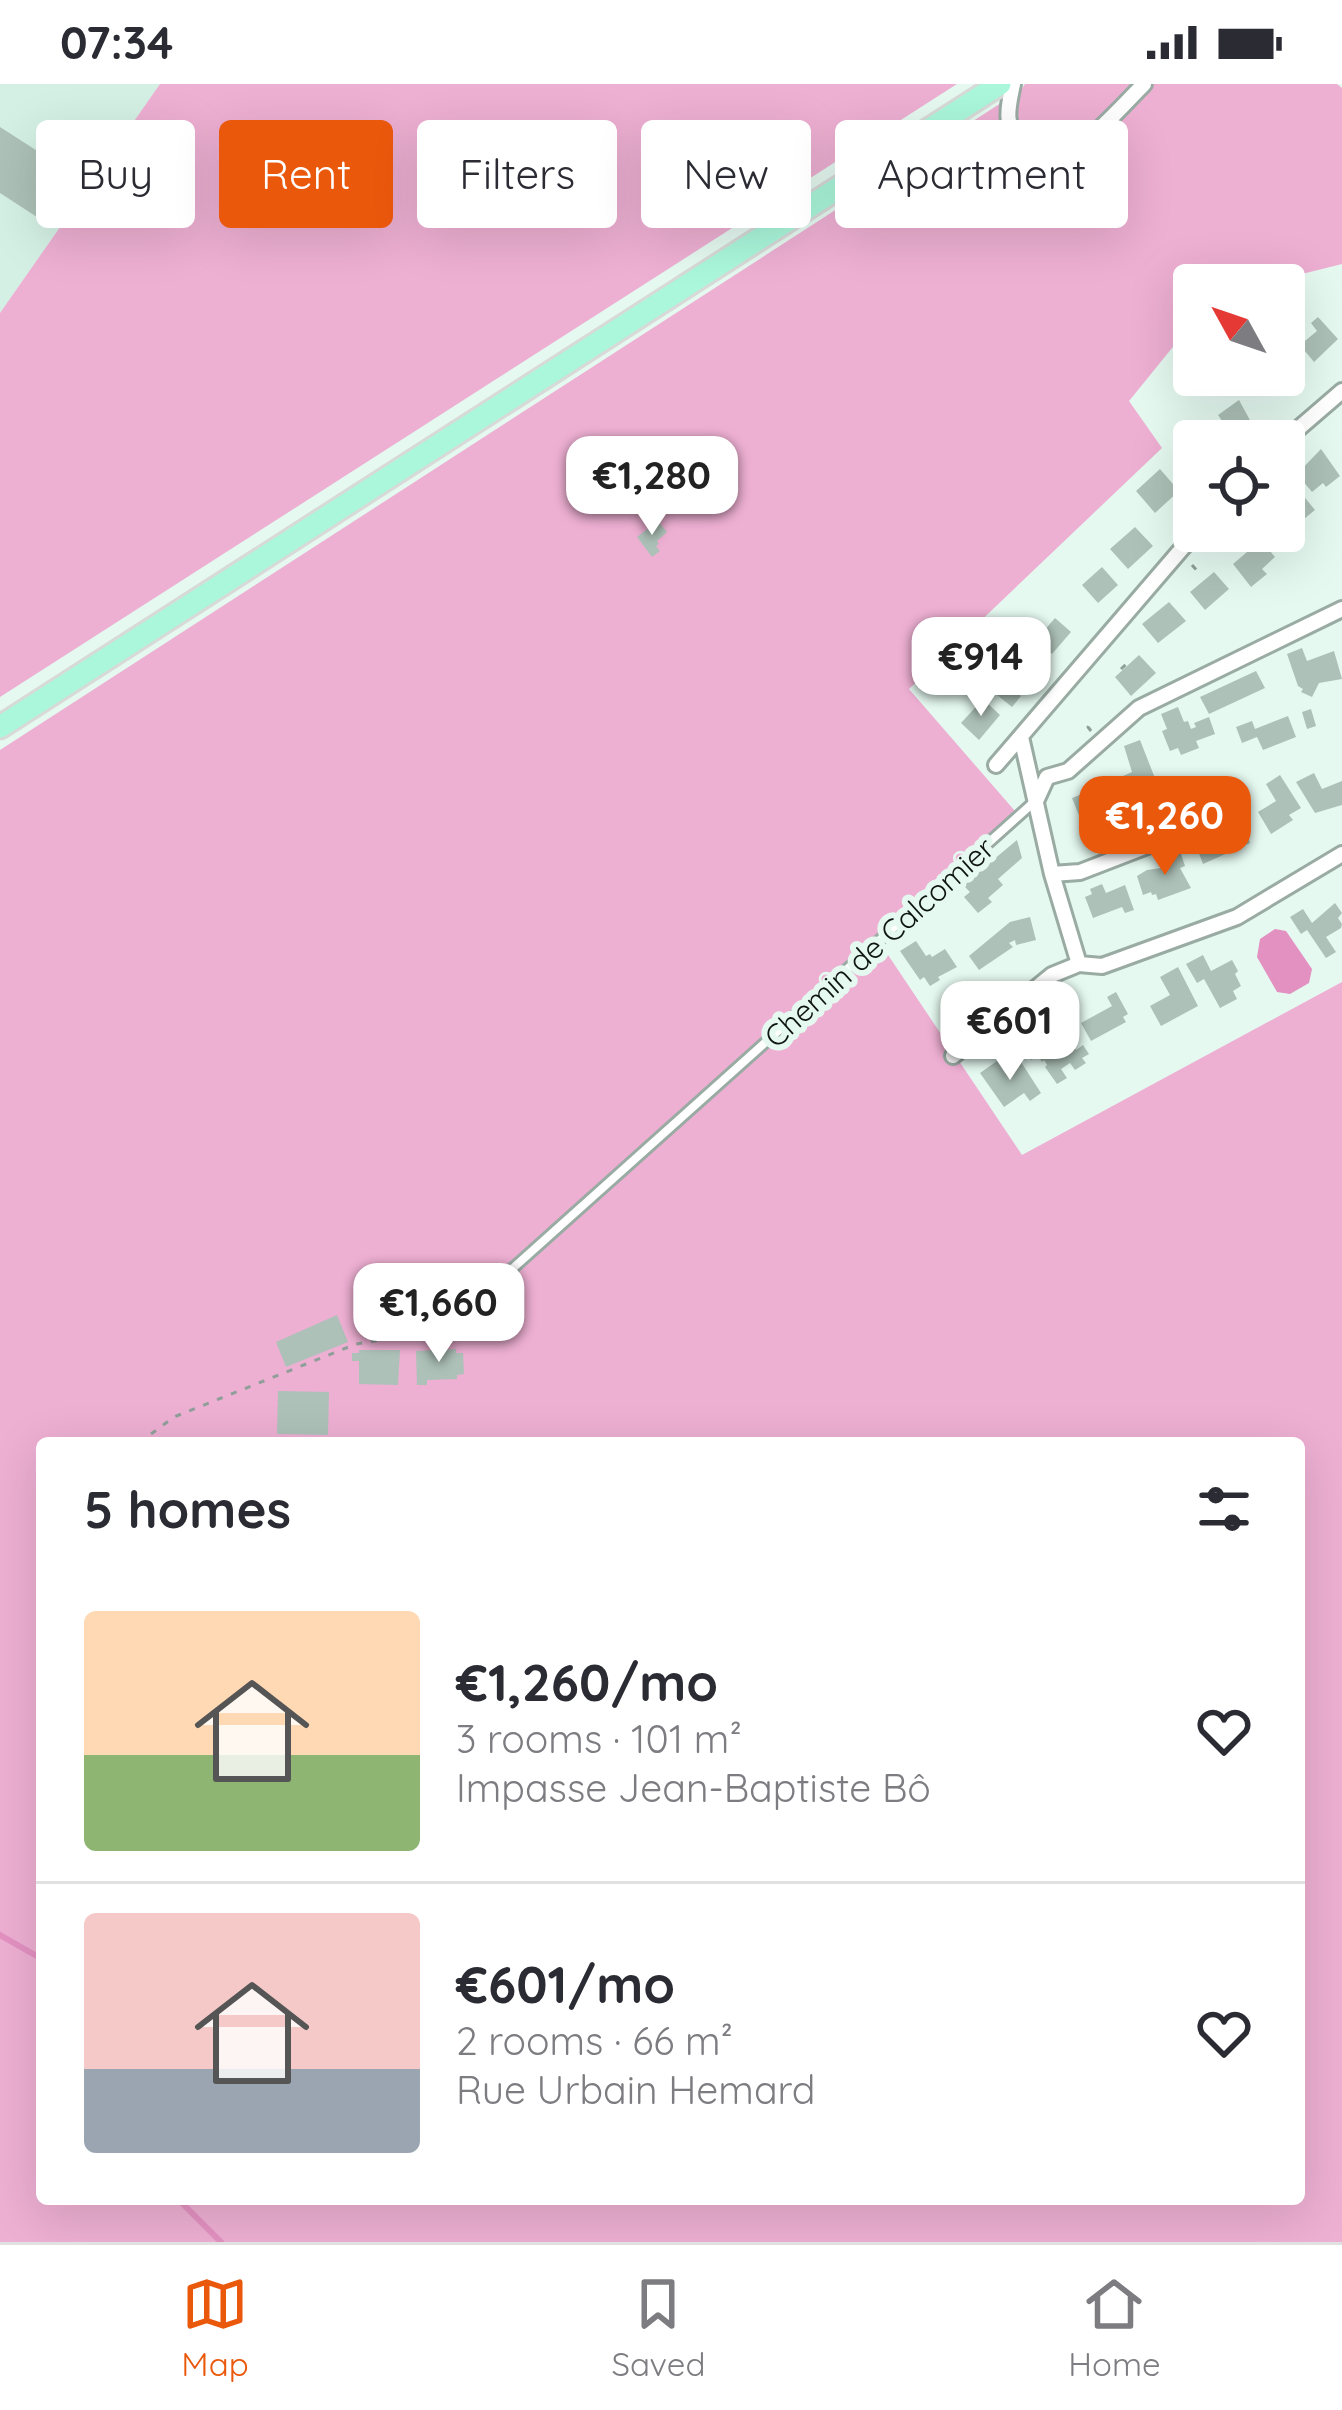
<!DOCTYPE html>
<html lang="en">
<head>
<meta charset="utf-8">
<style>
  :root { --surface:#fff; --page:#f2f2f3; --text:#2b2b33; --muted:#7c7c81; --line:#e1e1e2; --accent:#ea580c }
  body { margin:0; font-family:Quicksand,sans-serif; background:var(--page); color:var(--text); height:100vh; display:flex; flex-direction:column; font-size:45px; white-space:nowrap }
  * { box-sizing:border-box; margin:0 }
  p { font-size:39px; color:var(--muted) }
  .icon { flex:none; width:66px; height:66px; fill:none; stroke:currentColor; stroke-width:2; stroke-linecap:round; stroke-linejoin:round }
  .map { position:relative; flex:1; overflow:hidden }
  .drawer { position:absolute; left:36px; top:1353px; width:1269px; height:768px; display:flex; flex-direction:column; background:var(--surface); border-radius:12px; box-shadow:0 12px 48px #0002 }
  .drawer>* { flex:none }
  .banner { position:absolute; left:36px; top:36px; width:1272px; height:108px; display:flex; gap:24px }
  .needle { width:78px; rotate:310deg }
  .fabs { position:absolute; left:1173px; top:180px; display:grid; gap:24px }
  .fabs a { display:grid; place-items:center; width:132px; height:132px; border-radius:12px; background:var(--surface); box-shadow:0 12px 48px #0002; font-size:60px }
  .price { position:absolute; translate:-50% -102px; padding:0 27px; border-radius:24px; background:#fff; color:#222; font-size:39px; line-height:78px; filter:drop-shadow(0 3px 6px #0008) }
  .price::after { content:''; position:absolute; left:50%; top:72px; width:36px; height:27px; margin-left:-18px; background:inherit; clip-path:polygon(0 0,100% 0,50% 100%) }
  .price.on { background:var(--accent); color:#fff }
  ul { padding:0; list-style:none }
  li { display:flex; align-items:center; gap:36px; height:300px; padding:0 48px }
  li+li { border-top:3px solid var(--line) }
  li span { display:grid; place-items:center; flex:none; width:336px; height:240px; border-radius:12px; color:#555 }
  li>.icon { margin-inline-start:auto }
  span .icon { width:144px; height:144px; fill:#fffc; stroke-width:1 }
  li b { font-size:51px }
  h2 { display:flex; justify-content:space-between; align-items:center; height:144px; padding:0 48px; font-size:51px }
  .tag { padding:0 42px; border-radius:12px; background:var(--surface); box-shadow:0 12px 48px #0002; font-size:42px; line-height:108px }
  .tag.on { background:var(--accent); color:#fff }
  .status { display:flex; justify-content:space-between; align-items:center; height:84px; padding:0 60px; background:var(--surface); direction:ltr }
  .status svg { height:33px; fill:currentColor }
  .menu { display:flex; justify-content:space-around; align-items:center; height:168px; border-top:3px solid var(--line); background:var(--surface); font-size:33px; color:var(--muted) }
  .menu a { display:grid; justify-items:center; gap:6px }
  .menu .on { color:var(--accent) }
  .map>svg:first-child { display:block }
  .built { fill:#d4f0e4 }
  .green { fill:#edafd2; fill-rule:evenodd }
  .water { fill:#e391c1 }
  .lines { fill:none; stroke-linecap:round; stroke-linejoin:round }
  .stream { stroke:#e391c1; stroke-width:6 }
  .building { fill:#adc1b8 }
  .lane-casing { stroke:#99aba3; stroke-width:14 }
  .street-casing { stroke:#99aba3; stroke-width:20 }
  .primary-casing { stroke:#d8d9d9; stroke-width:27 }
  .path { stroke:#8f9e98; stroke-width:3; stroke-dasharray:6 9; stroke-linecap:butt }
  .lane { stroke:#fff; stroke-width:8 }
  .street { stroke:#fff; stroke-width:14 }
  .primary { stroke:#aaf7dc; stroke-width:21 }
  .labels { text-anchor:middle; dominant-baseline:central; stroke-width:12; stroke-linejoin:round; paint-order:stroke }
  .street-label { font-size:30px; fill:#0d1411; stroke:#e5f9f1 }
</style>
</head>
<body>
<div class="status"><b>07:34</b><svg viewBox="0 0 49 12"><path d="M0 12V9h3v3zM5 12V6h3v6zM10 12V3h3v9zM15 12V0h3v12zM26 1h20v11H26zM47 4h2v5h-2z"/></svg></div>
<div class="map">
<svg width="1342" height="2158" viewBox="0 0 1342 2158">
  <rect width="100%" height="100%" fill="#e5f9f1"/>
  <!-- built -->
  <path class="built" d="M0 0H160L0 229Z"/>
  <!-- green -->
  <path class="green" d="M160 0H957L0 613V229Z
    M1025 0H1337L1342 4V180L1258 201H1194V237L1129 317 1162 364 909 605 1021 734 882 862 1022 1071 1342 898V2158H0V666L1021 6ZM42 1359H1299V2115H42Z"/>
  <!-- water -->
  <path class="water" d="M1275 845 1286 847 1312 885 1309 899 1290 910 1277 908 1257 873 1260 855Z"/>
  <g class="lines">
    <!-- stream -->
    <path class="stream" d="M0 1851 42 1875
      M178 2115 221 2158"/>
  </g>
  <!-- building -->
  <path class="building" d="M0 43 67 86 37 133 0 109Z
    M1318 233 1338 255 1314 278 1300 261 1317 247 1311 239Z
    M1291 269 1304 286 1282 305 1271 291H1284V275Z
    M1239 316 1257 349 1245 357H1236L1218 331Z
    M1321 365 1340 392 1326 403 1323 399 1312 408 1297 390Z
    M1194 376V410L1178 391Z
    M1160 385 1179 407 1155 429 1136 407Z
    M1301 409 1315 426 1293 444 1284 434V423Z
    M658 437 667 448 657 457 659 460 656 462 660 467 652 473 637 453Z
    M1135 443 1153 462 1128 485 1110 465Z
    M1261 456 1275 473 1262 485 1267 490 1251 503 1233 480Z
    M1102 483 1118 501 1098 519 1082 501Z
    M1214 488 1229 505 1205 526 1190 508Z
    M1169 518 1186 537 1158 559 1142 540Z
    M1055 534 1071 548 1052 570 1036 556Z
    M1302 564 1307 577 1334 567 1342 595 1319 599 1312 613 1301 608 1303 605 1298 602 1287 570Z
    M1013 571 1034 589 1025 599 1021 596 1013 605 1021 612 1012 623 991 606 998 598 994 593Z
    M1139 571 1156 589 1131 612 1115 593Z
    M1256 587 1265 604 1209 630 1200 613Z
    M983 615 1000 631 979 656 961 639Z
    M1178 623 1184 638 1188 637 1191 645 1196 643 1194 639 1209 633 1215 650 1196 657 1199 664 1181 671 1178 664 1170 667 1162 647 1167 645 1161 630Z
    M1311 625 1316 642 1307 645 1302 628Z
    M1288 632 1296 653 1263 666 1257 653 1242 659 1236 643 1252 637 1255 645Z
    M1140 656 1160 707 1149 711 1151 716 1139 721 1135 710 1130 711 1123 692 1132 688 1124 662Z
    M1314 689 1322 705 1342 697V721L1315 729 1296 698Z
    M1280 691 1301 724 1289 731 1293 736 1271 750 1258 728 1276 717 1266 700Z
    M1098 704 1100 709 1114 704 1122 725 1103 732 1105 738 1085 746 1072 714Z
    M1244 742 1250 759 1203 780 1197 764Z
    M1017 756 1022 774 998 795 1003 801 988 814 992 818 978 829 964 813 970 808 963 801Z
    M1180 767 1185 782 1180 784 1191 804 1158 816 1156 810 1152 811 1151 808 1143 811 1137 792 1147 786 1161 784 1158 775Z
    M1102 800 1106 809 1125 801 1134 826 1125 829 1122 823 1093 834 1085 813 1092 810 1090 805Z
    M1335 819 1342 829 1338 834 1342 840 1341 844 1326 853 1336 868 1326 874 1307 846 1301 850 1290 833 1303 825 1312 839Z
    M1030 833 1036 856 1016 861 1015 856 1009 859 1013 863 979 886 969 872 1010 838Z
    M916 857 926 872 930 870 932 873 945 865 957 883 938 893 940 896 930 902 924 893 920 896 900 867Z
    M1203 871 1211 887 1232 876 1238 887 1235 890 1241 902 1233 907 1237 915 1220 924 1204 895 1197 899 1186 880Z
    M1178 883 1198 922 1161 942 1150 922 1170 911 1160 893Z
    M1116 908 1128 930 1123 933 1126 938 1091 957 1081 939 1112 922 1107 913Z
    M1048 944 1064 964 1072 959 1076 966 1083 961 1089 970 1082 974 1086 979 1075 986 1070 979 1061 985 1067 994 1057 1000 1045 983 1047 981 1044 976 1042 978 1038 972 1031 976 1021 962Z
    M997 977 1005 989 1021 978 1041 1009 1030 1017 1024 1009 1004 1023 980 989Z
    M413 1188 426 1212 390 1230 378 1205Z
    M337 1231 348 1258 286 1283 276 1258Z
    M456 1265V1269H463L464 1290 457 1291V1295L427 1296V1301H417L416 1267Z
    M359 1266H400L398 1301 359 1300V1277H352V1269H359Z
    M278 1307 329 1308 328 1351 277 1350Z"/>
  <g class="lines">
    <!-- lane casing -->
    <g class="lane-casing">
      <path id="lane" d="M446 1244 1034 718"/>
    </g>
    <!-- street casing -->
    <g class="street-casing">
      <path id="street" d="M1013 0C1008 24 1002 43 1024 59 1036 67 1053 73 1068 69 1087 62 1128 16 1144 0
        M1284 357 1342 307
        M1021 653 1052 790 1079 880
        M996 681 1197 447
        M1036 717 1047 693 1068 687 1139 624 1342 525
        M1052 790 1080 788 1207 739 1221 718
        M953 972 1052 891 1079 880 1102 882 1237 833 1342 770"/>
    </g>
    <!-- primary casing -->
    <g class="primary-casing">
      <path id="primary" d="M0 643 1000 0"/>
    </g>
    <!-- path -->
    <path class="path" d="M1284 404 1288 401
      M1284 420 1286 418 1290 421
      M1236 447 1249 460
      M1192 481 1202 492
      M1121 585 1131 576
      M1091 647 1088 643 1092 634
      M1101 740 1105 752 1111 750
      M139 1359 174 1333 356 1260 432 1247"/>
    <!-- lane -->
    <use href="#lane" class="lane"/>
    <!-- street -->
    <use href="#street" class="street"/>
    <!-- primary -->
    <use href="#primary" class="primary"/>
  </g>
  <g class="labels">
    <!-- street labels -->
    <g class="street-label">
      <text transform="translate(879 858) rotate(-42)">Chemin de Calcomier</text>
    </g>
  </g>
</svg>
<div class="fabs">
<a><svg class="needle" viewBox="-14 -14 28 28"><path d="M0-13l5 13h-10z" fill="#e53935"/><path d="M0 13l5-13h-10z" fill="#7c7c81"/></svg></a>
<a><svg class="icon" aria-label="locate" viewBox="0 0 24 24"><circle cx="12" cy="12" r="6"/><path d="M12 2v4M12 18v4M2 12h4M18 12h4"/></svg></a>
</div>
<b class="price" style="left:652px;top:454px">€1,280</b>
<b class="price" style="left:981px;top:635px">€914</b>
<b class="price on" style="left:1165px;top:794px">€1,260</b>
<b class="price" style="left:1010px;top:999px">€601</b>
<b class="price" style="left:439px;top:1281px">€1,660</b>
<div class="banner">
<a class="tag">Buy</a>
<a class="tag on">Rent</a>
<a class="tag">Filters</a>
<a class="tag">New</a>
<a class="tag">Apartment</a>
</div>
<section class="drawer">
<h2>5 homes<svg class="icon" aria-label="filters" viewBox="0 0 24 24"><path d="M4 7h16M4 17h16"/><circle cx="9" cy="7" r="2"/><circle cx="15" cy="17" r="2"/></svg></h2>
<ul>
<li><span style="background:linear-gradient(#ffd9b3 60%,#8fb573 0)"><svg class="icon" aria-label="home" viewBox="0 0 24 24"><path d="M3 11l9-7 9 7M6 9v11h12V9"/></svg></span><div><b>€1,260/mo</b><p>3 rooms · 101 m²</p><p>Impasse Jean-Baptiste Bô</p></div><svg class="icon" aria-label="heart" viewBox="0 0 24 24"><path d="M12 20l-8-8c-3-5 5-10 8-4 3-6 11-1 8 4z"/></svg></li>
<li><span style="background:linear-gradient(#f6c9c9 65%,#9aa5b1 0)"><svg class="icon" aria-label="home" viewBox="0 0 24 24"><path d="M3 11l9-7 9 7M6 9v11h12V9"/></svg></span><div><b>€601/mo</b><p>2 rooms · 66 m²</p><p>Rue Urbain Hemard</p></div><svg class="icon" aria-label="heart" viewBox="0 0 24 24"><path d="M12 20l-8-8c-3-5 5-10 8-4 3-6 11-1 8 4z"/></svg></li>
</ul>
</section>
</div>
<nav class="menu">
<a class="on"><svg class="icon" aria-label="map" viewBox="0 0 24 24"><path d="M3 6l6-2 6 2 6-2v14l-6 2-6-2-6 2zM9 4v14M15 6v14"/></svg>Map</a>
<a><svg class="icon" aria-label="saved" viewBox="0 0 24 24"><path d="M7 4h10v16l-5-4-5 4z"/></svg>Saved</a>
<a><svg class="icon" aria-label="home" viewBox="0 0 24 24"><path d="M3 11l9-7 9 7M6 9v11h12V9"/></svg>Home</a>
</nav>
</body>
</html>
